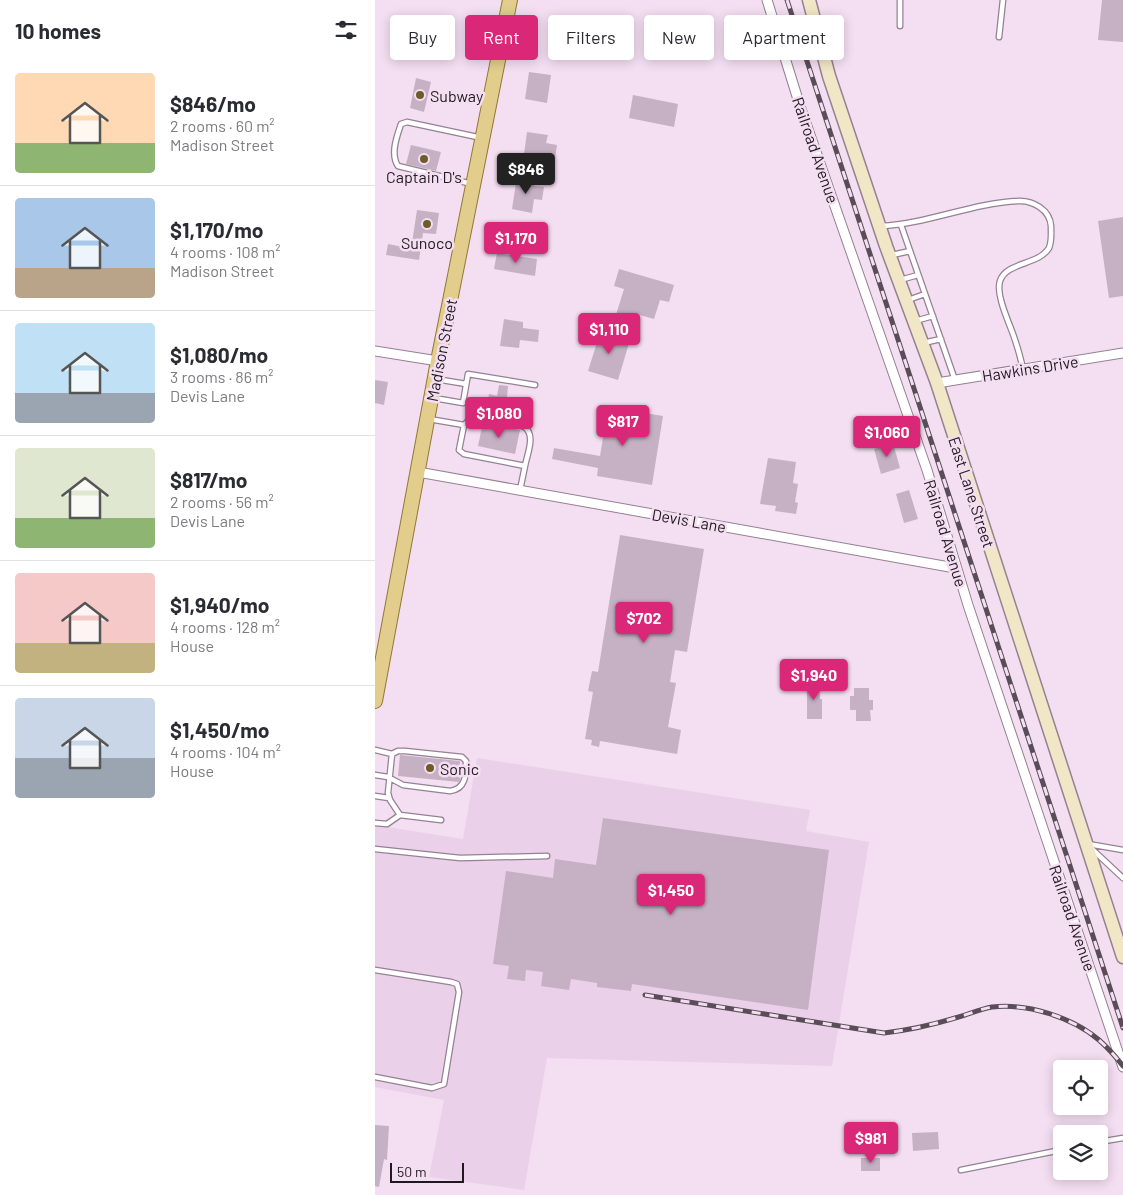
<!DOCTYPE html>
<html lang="en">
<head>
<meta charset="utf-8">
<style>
  :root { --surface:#fff; --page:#f7f7f7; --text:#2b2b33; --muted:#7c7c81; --line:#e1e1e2; --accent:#db2777 }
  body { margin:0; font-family:Barlow,sans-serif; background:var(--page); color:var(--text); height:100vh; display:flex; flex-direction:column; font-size:19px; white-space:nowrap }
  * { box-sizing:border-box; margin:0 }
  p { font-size:16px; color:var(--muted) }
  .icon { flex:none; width:28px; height:28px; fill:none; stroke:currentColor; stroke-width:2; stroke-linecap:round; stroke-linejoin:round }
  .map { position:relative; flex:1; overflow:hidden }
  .drawer { display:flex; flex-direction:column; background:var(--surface); width:375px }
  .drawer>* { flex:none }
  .top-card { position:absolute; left:15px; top:15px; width:475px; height:45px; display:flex; gap:10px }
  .fabs { position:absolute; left:678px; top:1060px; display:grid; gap:10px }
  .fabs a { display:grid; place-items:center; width:55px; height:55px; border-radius:5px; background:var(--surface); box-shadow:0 2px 12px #0003; font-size:25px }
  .scale { position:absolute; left:15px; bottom:12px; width:74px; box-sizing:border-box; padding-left:5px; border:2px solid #211920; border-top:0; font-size:14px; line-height:18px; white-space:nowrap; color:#211920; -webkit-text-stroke:4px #f4def2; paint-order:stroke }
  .price { position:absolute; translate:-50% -42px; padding:0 11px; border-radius:5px; background:var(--accent); color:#fff; font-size:16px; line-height:32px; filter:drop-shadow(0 1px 2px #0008) }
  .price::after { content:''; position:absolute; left:50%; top:30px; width:15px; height:11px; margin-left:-8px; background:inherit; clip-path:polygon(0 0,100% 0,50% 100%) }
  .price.active { background:#222; color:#fff }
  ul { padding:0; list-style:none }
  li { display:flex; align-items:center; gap:15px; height:125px; padding:0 15px }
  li+li { border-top:1px solid var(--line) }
  li span { display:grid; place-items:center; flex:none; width:140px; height:100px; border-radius:5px; color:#555 }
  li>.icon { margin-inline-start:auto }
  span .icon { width:60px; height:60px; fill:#fffc; stroke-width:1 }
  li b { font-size:21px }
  h2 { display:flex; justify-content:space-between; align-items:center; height:60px; padding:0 15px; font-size:21px }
  .chip { padding:0 18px; border-radius:5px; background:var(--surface); box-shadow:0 2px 12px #0003; font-size:18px; line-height:45px }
  .chip.active { background:var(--accent); color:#fff }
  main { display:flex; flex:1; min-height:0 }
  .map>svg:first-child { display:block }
  .built { fill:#ebd0e9 }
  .building { fill:#c6b1c4 }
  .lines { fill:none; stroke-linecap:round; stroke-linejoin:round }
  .lane-casing { stroke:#958193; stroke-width:7 }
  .street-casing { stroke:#958193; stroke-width:11 }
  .secondary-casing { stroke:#958193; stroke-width:15 }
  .primary-casing { stroke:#927835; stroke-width:16 }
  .lane { stroke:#fff; stroke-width:4.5 }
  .street { stroke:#fff; stroke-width:9 }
  .secondary { stroke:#f1e6c6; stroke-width:12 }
  .primary { stroke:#e2cd8d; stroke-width:14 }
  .rail-casing { stroke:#594d57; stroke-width:5 }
  .rail { stroke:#f4def2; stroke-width:3; stroke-dasharray:9; stroke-linecap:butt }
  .poi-dot { fill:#6d5b29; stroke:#f4def2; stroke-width:2 }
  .labels { text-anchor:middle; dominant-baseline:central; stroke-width:5; stroke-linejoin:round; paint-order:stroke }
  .poi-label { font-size:16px; fill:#211920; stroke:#f4def2; text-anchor:start }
  .street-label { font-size:16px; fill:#211920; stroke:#f4def2 }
</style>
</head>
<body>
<main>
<section class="drawer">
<h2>10 homes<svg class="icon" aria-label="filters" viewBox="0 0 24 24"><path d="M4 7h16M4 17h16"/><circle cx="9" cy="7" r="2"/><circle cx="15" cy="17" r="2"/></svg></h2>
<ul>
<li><span style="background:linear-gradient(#ffd9b3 70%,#8fb573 0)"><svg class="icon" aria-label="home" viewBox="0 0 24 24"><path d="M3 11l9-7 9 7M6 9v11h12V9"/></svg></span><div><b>$846/mo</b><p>2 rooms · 60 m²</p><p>Madison Street</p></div></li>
<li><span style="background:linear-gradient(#a9c7e8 70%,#b9a48a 0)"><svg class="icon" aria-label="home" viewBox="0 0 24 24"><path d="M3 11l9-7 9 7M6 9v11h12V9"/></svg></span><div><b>$1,170/mo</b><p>4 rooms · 108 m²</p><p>Madison Street</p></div></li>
<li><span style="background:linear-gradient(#bfe0f5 70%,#9aa5b1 0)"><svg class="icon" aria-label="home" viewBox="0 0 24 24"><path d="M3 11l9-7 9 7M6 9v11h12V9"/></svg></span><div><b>$1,080/mo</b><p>3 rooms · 86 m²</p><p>Devis Lane</p></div></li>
<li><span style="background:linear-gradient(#dfe7d0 70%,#8fb573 0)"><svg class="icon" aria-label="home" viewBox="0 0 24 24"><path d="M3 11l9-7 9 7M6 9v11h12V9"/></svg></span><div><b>$817/mo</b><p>2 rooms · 56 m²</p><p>Devis Lane</p></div></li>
<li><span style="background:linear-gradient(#f6c9c9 70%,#c2b280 0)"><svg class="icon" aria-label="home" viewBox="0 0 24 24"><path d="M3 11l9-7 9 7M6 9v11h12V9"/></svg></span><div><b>$1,940/mo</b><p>4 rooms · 128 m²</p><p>House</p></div></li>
<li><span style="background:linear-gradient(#c9d6e8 60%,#9aa5b1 0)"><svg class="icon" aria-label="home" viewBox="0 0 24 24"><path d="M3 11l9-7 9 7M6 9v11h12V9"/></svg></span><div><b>$1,450/mo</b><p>4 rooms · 104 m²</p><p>House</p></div></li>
</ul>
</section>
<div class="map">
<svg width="748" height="1195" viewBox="0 0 748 1195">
  <rect width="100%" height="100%" fill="#f4def2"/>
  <!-- built -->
  <path class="built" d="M102 758 435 810 431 831 494 842 457 1066 172 1058 149 1190 54 1177 69 1100 0 1087V825L88 839Z"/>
  <!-- building -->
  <path class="building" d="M727 0H748V42L723 40Z
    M154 72 176 75 172 103 150 99Z
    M41 78 56 82 49 112 35 108Z
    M258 95 303 104 299 127 254 118Z
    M152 132 173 135 171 143 182 145 180 159 149 154Z
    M36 145 66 152 61 171 31 164Z
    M142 177 160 180 159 186 169 187 167 200 159 199 157 213 137 209Z
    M42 210 64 213 61 234 48 233 44 260 11 255 13 244 28 247V241L37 243Z
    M748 217V296L734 298 723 221Z
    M122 253 162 259 160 276 119 269Z
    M244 269 299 285 294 302 285 300 279 319 265 315 262 325 240 318 249 289 239 286Z
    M129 319 148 322V328L164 330 163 342 145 340 144 348 125 346Z
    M226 330 255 340 243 380 213 371Z
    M0 380 13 382 9 405 0 403Z
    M124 385 133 386 132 397 151 400 148 421 111 416 114 394 122 396Z
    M233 407 288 416 277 485 222 476 223 468 177 459 179 448 225 456Z
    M110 424 145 430 140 454 103 446 107 427H109Z
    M518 443 525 468 506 474 499 449Z
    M393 458 421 462 418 483 423 484 420 502 423 503 421 514 400 511 401 506 385 504Z
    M534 490 543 519 529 523 521 494Z
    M245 535 329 549 312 652 300 650 295 682 301 683 293 727 306 730 302 754 225 741 224 747 216 745 217 740 210 739 218 692 213 691 217 671 223 672Z
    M435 679H444L445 699H447V719H432V686H435Z
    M479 688H494V700H498V710H495L496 721H481V710H475V696H479Z
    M25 755 85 761V780L84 782 23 776Z
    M228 818 454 850 433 1010 257 984 256 991 222 987V983L196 979 194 990 166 986 168 972 151 970 150 981 132 979 134 966 118 964 131 871 178 878 180 859 221 865Z
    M0 1125 14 1126 12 1160 9 1159 4 1187 0 1186Z
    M563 1132 564 1149 538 1151 537 1133Z
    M486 1158H505V1171H486Z"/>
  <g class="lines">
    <!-- lane casing -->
    <g class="lane-casing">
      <path id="lane" d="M525 26V0
        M624 37 628 0
        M97 184 23 166C15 154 22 136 26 124L32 122 107 138
        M526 225 580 380
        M506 226C552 224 597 203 643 201 658 200 675 210 676 226 676 233 677 241 674 248 664 265 631 262 625 281 620 296 637 328 641 343 644 352 646 360 648 369
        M517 255 535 251
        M525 280 543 275
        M533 300 550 294
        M540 321 558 316
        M548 343 566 339
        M61 379 91 384
        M59 398 88 403 93 374 160 385
        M54 419 89 425 84 450 89 454 150 466 145 490
        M89 425 96 418 148 426C162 434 152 454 150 466
        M0 750 17 754 13 793 15 800 25 815 66 820
        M0 775 13 777 28 785 75 791C91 789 91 775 91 761L87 757 30 751H23L17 754
        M0 796 14 798
        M0 823 12 824 25 815
        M713 844 748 850
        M0 849 85 858 172 856
        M718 850 748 878
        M0 970 76 982 82 984 84 992 69 1084 57 1088 0 1077
        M724 1142 748 1138
        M586 1170 686 1150"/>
    </g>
    <!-- street casing -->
    <g class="street-casing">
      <path id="street" d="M392 0 425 106 552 470 593 605 748 1067
        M0 351 63 361
        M562 383 748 353
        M43 472 580 568V564"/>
    </g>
    <!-- secondary casing -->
    <g class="secondary-casing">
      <path id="secondary" d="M434 0 454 76 511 246 562 383 748 957"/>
    </g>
    <!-- primary casing -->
    <g class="primary-casing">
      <path id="primary" d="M0 701 63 361 135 0"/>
    </g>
    <!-- lane -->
    <use href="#lane" class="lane"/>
    <!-- street -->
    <use href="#street" class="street"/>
    <!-- secondary -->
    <use href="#secondary" class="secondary"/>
    <!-- primary -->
    <use href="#primary" class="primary"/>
    <!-- rail casing -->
    <g class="rail-casing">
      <path id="rail" d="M412 0 748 1028
        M270 995 509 1033C533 1030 557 1025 580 1018 592 1015 605 1009 617 1007 652 1003 697 1017 724 1040 733 1048 741 1057 748 1066"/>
    </g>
    <!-- rail -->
    <use href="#rail" class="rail"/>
  </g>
  <!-- markers -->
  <g class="poi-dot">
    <circle cx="45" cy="95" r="5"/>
    <circle cx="49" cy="159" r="5"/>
    <circle cx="52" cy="224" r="5"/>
    <circle cx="55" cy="768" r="5"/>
  </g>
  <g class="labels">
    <!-- poi labels -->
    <g class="poi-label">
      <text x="55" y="95">Subway</text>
      <text x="49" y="176" text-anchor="middle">Captain D's</text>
      <text x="52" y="242" text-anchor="middle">Sunoco</text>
      <text x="65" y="768">Sonic</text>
    </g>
    <!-- street labels -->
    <g class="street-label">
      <text transform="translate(441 150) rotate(71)">Railroad Avenue</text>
      <text transform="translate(66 350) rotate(-79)">Madison Street</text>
      <text transform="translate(655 368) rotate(-9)">Hawkins Drive</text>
      <text transform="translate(597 492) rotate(72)">East Lane Street</text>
      <text transform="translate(314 520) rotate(10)">Devis Lane</text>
      <text transform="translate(571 533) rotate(73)">Railroad Avenue</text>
      <text transform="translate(698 918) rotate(71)">Railroad Avenue</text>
    </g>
  </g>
</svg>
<div class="fabs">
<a><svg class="icon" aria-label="locate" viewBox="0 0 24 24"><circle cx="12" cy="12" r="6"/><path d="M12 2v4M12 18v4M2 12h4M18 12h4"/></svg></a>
<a><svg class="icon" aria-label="layers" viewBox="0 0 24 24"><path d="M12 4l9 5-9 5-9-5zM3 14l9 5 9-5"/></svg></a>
</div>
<div class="scale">50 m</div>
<b class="price active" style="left:151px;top:195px">$846</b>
<b class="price" style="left:141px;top:264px">$1,170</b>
<b class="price" style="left:234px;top:355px">$1,110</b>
<b class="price" style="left:124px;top:439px">$1,080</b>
<b class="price" style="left:248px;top:447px">$817</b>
<b class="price" style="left:512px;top:458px">$1,060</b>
<b class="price" style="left:269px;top:644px">$702</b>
<b class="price" style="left:439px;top:701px">$1,940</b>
<b class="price" style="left:296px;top:916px">$1,450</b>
<b class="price" style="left:496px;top:1164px">$981</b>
<div class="top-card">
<a class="chip">Buy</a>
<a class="chip active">Rent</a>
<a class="chip">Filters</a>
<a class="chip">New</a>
<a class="chip">Apartment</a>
</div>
</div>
</main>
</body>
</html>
